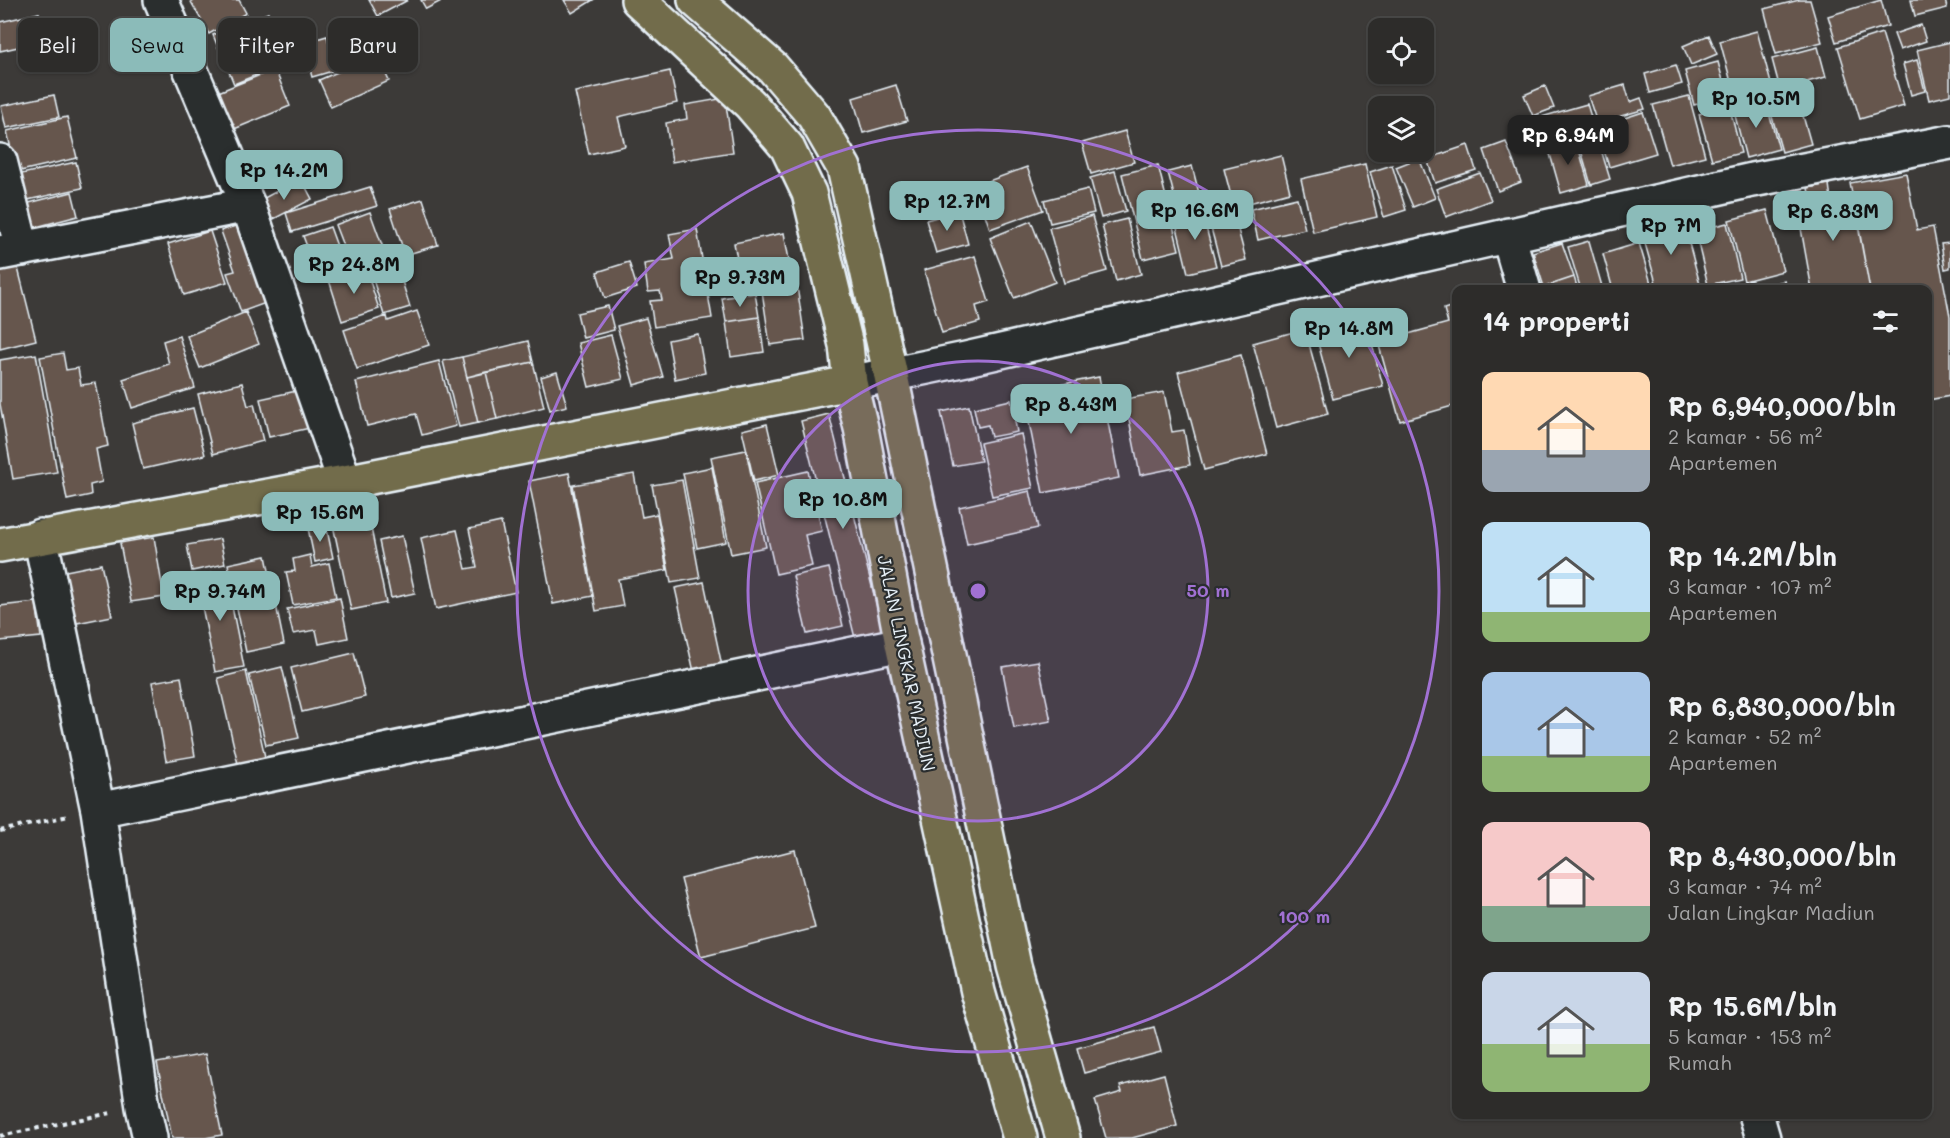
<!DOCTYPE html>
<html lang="id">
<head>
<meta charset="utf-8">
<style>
  :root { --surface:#2d2c2a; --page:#393836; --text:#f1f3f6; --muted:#a7a7a8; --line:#484847; --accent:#8bbbb9 }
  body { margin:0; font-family:Mali,sans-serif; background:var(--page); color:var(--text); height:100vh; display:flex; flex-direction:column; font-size:22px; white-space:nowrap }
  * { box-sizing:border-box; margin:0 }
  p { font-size:20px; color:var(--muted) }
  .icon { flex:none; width:33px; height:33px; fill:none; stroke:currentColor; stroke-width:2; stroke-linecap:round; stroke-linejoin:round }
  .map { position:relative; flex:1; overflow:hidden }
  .panel { position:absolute; left:1452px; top:285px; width:480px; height:834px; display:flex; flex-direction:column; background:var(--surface); border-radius:12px; box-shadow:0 2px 4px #0004,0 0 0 2px var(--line) }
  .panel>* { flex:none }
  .banner { position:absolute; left:18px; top:18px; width:570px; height:54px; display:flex; gap:12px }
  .controls { position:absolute; left:1368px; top:18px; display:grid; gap:12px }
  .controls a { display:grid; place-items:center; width:66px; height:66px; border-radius:12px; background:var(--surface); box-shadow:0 2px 4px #0004,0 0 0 2px var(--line); font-size:30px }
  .price { position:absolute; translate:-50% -51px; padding:0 14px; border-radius:12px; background:var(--accent); color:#111; font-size:20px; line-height:39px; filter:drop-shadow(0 2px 3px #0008) }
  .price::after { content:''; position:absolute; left:50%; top:36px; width:18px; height:14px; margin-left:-9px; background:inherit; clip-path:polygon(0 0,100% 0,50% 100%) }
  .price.current { background:#222; color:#fff }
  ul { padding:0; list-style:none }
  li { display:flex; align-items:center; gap:18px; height:150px; padding:0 30px }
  li span { display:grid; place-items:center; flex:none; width:168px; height:120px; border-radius:12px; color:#555 }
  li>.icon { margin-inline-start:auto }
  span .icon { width:72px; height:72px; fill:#fffc; stroke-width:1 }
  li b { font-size:26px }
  h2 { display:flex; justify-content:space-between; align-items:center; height:72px; padding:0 30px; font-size:26px }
  .pill { padding:0 21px; border-radius:12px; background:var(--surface); box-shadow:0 2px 4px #0004,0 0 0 2px var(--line); font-size:21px; line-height:54px }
  .pill.current { background:var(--accent); color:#111 }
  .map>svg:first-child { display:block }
  .building { fill:#66574e; stroke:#e8f1f8; stroke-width:1.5 }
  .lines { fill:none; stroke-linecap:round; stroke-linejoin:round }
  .minor-casing { stroke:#e8f1f8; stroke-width:38 }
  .major-casing { stroke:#e8f1f8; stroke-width:38 }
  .path { stroke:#e8f1f8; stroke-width:4; stroke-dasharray:4.5 4.5; stroke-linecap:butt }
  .minor { stroke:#2a2d2e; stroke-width:33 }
  .major { stroke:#726c4b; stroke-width:33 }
  .ring { fill:none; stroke:#a171d3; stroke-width:3 }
  .labels { text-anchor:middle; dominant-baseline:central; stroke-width:4.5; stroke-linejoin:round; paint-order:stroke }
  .street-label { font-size:18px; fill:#e8f1f8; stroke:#2a2d2e }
  .centre { fill:#a171d3; stroke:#2a2d2e; stroke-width:3 }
  .ring-label { font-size:18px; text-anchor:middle; font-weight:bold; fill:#a171d3; stroke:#2a2d2e; stroke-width:4.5; stroke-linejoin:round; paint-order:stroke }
</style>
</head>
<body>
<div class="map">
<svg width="1950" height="1138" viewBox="0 0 1950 1138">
  <rect width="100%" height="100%" fill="#3c3a38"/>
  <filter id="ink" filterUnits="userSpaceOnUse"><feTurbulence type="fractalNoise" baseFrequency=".0167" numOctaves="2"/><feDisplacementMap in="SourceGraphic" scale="12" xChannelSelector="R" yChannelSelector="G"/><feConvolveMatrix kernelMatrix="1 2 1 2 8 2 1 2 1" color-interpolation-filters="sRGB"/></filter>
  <g filter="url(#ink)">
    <!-- building -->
    <path class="building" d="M190 0H239L246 13 209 34Z
      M369 0H408L378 16Z
      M421 0H443L426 9Z
      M564 0H593L572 13Z
      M1799 0H1810L1822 42 1776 54 1764 9Z
      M1881 0 1888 26 1836 42 1828 16Z
      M1911 0H1945L1947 8 1915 16Z
      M39 13 45 41 0 51V22Z
      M268 13 277 35 222 57 213 35Z
      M1921 25 1926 41 1900 50 1894 34Z
      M1757 31 1773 91 1736 101 1720 41Z
      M1882 33 1904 106 1860 119 1838 47Z
      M1709 35 1717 54 1691 65 1683 46Z
      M327 36 336 70 312 77 303 43Z
      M1950 42V95L1929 100 1917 50Z
      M1818 47 1826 77 1780 89 1772 59Z
      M259 48 268 70 234 84 225 62Z
      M377 55 389 81 331 107 319 80Z
      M1917 60 1925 91 1911 95 1903 64Z
      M1718 62 1727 96 1694 105 1685 71Z
      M1676 65 1682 84 1650 93 1645 74Z
      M275 69 290 106 227 132 211 95Z
      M670 71 677 103 618 117 625 146 589 154 575 92Z
      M896 85 907 121 863 133 853 98Z
      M1625 85 1630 102 1641 98 1645 109 1597 123 1588 96Z
      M1545 86 1554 108 1533 116 1524 95Z
      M1796 91 1811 144 1782 152 1767 99Z
      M54 95 59 117 6 128 1 106Z
      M1689 96 1705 156 1670 165 1653 105Z
      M725 98 733 152 672 162 666 123 687 119 685 105Z
      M1765 99 1779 149 1746 158 1733 108Z
      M1587 104 1610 179 1591 185 1577 136 1547 145 1538 118Z
      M1729 105 1741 153 1712 160 1699 114Z
      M1643 112 1656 153 1609 167 1597 127Z
      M67 117 77 158 16 172 7 131Z
      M1125 131 1134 162 1091 174 1082 143Z
      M1576 139 1589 185 1561 193 1548 147Z
      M1506 142 1521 182 1498 191 1484 150Z
      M1468 145 1476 170 1435 183 1427 159Z
      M1281 155 1290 192 1234 207 1224 169Z
      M1419 158 1435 198 1413 207 1396 167Z
      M76 162 82 188 23 201 17 175Z
      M1365 164 1377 217 1313 232 1301 179Z
      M1158 165 1179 250 1143 259 1122 174Z
      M1392 165 1406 210 1384 217 1370 172Z
      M1192 166 1202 205 1178 211 1168 172Z
      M1027 167 1043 210 990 229 975 186Z
      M1115 171 1126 211 1101 218 1090 178Z
      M1480 173 1491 200 1446 217 1436 189Z
      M1906 173 1917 230 1933 227 1950 316V396L1928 400V290H1870L1850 183Z
      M301 178 312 199 266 223 255 203Z
      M1829 184 1831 200 1853 196 1870 290H1812L1797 206 1811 204 1808 188Z
      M370 187 377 206 292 232 286 213Z
      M1088 189 1094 213 1050 223 1044 200Z
      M72 192 78 216 28 229 21 205Z
      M1297 198 1305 229 1258 240 1251 209Z
      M423 199 438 245 405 255 390 209Z
      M1201 208 1216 266 1188 273 1174 215Z
      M1767 210 1783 271 1744 281 1729 220Z
      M959 211 968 244 936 253 926 220Z
      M370 212 386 256 352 269 335 225Z
      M1092 216 1107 271 1064 283 1049 228Z
      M1682 217 1701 288 1658 290 1641 229Z
      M1127 219 1141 274 1116 281 1102 225Z
      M1031 221 1055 282 1014 298 990 238Z
      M246 222 274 300 241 312 227 273 235 271 221 231Z
      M1236 222 1246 260 1221 266 1211 228Z
      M1727 223 1740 278 1708 285 1695 231Z
      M330 227 345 268 319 278 303 236Z
      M697 229 712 318 654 327 650 301 662 300 660 291 648 292 644 264 674 259 669 234Z
      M210 231 227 282 184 295 168 244Z
      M784 233 793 281 743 290 734 243Z
      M1589 241 1603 290H1581L1568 247Z
      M1562 243 1574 277 1544 287 1533 252Z
      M1639 243 1653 290H1613L1603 254Z
      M1950 243V268L1945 269 1941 244Z
      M975 256 989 302 976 306 980 322 942 333 924 270Z
      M16 260 36 340 0 349V264Z
      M629 262 637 288 605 298 597 272Z
      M397 265 410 307 384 315 371 273Z
      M366 269 379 309 342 321 329 280Z
      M1574 277 1578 290H1545L1544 287Z
      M1785 281 1787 290H1747V289Z
      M797 286 805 340 770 345 762 291Z
      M755 293 759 317 726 322 722 298Z
      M1456 305V405L1400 421 1373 324 1402 316 1408 334 1448 323 1444 309Z
      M608 306 614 330 583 338 577 313Z
      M417 311 429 345 357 369 344 330 387 316 388 321Z
      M246 312 259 344 200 368 187 336Z
      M759 317 764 352 731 357 726 322Z
      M646 318 663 377 634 385 617 326Z
      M1365 318 1383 386 1333 399 1315 332Z
      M1305 329 1328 414 1276 428 1253 343Z
      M698 334 705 373 675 379 668 340Z
      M611 335 623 379 589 387 578 343Z
      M179 336 195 388 132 408 123 379 169 364 163 341Z
      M528 341 533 362 467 377 462 357Z
      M63 353 66 370 78 368 81 385 96 383 108 446 96 449 102 482 90 485 91 495 67 500 40 357Z
      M36 354 57 472 13 479 0 404V360Z
      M1241 355 1267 454 1204 470 1178 372Z
      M462 357 478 423 459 427 443 361Z
      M439 361 456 426 422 435 416 414 367 426 356 382Z
      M533 362 544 407 497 419 486 372Z
      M486 372 497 419 478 423 467 377Z
      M557 372 567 406 550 410 541 377Z
      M1099 377 1119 478 1043 493 1023 392Z
      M242 383 248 406 254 404 263 441 213 454 198 394Z
      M301 390 310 428 269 437 260 399Z
      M1164 392 1172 432 1184 430 1190 465 1140 475 1125 399Z
      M1011 400 1017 432 991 437 988 425 978 427 974 408Z
      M969 406 981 461 953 466 941 412Z
      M193 408 205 455 143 469 132 423Z
      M829 414 885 639 857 646 801 421Z
      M767 424 779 475 754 481 742 430Z
      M1021 434 1033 488 992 496 980 443Z
      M746 450 766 547 731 554 711 457Z
      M712 467 726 542 697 548 683 473Z
      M808 471 822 531 805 535 812 566 776 574 755 483Z
      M569 473 593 596 553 604 529 481Z
      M634 474 642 517 657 514 667 570 618 579 623 606 596 611 573 485Z
      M682 480 700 578 671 583 652 485Z
      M1030 491 1038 528 967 544 959 507Z
      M369 518 386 603 351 610 333 525Z
      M501 522 516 592 436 609 421 538 457 530 466 569 477 567 469 529Z
      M326 525 333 558 315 562 308 528Z
      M402 536 415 593 391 598 379 541Z
      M154 537 164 597 131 602 120 543Z
      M220 539 225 564 192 571 187 545Z
      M310 555 312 567 329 563 336 597 293 605 286 572 295 571 293 559Z
      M266 556 284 644 246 652 228 564Z
      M101 564 112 616 67 625 56 573Z
      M829 568 843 626 807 634 793 576Z
      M225 571 244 667 215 672 196 576Z
      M704 582 722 666 694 672 675 588Z
      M340 598 348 638 319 644 316 630 293 634 287 609Z
      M36 602 41 637 0 641V606Z
      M354 653 365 697 302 712 291 668Z
      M1038 661 1051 721 1014 728 1002 667Z
      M282 667 299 738 266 745 249 675Z
      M246 671 265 757 238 764 218 678Z
      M181 677 195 756 166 761 152 682Z
      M795 850 815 928 701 957 681 879Z
      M1154 1027 1161 1052 1084 1073 1077 1048Z
      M205 1054 222 1135 205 1138H172L157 1063Z
      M1164 1074 1177 1126 1132 1138H1106L1095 1100 1122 1092 1120 1086Z"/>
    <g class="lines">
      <!-- minor casing -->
      <g class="minor-casing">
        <path id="minor" d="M161 0 248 205 345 482
          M0 161 22 249
          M1508 235 1524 290
          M0 253 248 205
          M850 383 966 359 1752 180 1950 142
          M40 536 98 810 143 1107 150 1138
          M98 810 902 644
          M1756 1114 1763 1138"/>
      </g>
      <!-- major casing -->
      <g class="major-casing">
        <path id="major" d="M638 0 750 104 787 147 809 193 846 345 850 383 861 428 902 644 978 992 1020 1138
          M695 0 773 68 814 116 844 168 891 376 1014 966 1063 1138
          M0 545 345 482 850 383"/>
      </g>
      <!-- path -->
      <path class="path" d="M0 831 68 816
        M0 1136 111 1113"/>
      <!-- minor -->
      <use href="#minor" class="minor"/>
      <!-- major -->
      <use href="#major" class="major"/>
    </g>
  </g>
  <!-- distance rings -->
  <circle cx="978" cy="591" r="230" fill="#a171d3" fill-opacity=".12"/>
  <g class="ring">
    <circle cx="978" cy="591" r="230"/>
    <circle cx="978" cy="591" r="461"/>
  </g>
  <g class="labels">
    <!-- street labels -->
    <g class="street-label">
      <text transform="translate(907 663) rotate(78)">JALAN LINGKAR MADIUN</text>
    </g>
  </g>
  <circle cx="978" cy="591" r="9" class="centre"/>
  <g class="ring-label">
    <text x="1208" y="597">50 m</text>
    <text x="1304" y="923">100 m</text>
  </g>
</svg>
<div class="controls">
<a><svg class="icon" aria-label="locate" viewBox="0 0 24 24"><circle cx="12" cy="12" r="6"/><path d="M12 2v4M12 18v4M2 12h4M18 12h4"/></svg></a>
<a><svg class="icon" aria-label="layers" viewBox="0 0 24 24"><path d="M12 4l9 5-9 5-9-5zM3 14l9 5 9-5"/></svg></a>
</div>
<b class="price" style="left:1756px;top:129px">Rp 10.5M</b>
<b class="price current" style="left:1568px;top:166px">Rp 6.94M</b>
<b class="price" style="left:284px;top:201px">Rp 14.2M</b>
<b class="price" style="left:947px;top:232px">Rp 12.7M</b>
<b class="price" style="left:1195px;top:241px">Rp 16.6M</b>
<b class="price" style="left:1833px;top:242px">Rp 6.83M</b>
<b class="price" style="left:1671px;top:256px">Rp 7M</b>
<b class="price" style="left:354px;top:295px">Rp 24.8M</b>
<b class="price" style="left:740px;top:308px">Rp 9.73M</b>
<b class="price" style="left:1349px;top:359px">Rp 14.8M</b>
<b class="price" style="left:1071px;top:435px">Rp 8.43M</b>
<b class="price" style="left:843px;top:530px">Rp 10.8M</b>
<b class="price" style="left:320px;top:543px">Rp 15.6M</b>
<b class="price" style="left:220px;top:622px">Rp 9.74M</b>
<div class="banner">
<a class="pill">Beli</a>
<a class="pill current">Sewa</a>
<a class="pill">Filter</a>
<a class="pill">Baru</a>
</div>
<section class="panel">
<h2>14 properti<svg class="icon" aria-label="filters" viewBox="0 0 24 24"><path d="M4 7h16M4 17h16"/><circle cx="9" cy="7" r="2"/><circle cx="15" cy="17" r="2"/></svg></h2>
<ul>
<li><span style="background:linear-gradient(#ffd9b3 65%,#9aa5b1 0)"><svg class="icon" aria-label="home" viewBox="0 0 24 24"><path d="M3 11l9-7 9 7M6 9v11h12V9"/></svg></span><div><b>Rp 6,940,000/bln</b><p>2 kamar · 56 m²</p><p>Apartemen</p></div></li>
<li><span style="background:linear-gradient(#bfe0f5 75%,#8fb573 0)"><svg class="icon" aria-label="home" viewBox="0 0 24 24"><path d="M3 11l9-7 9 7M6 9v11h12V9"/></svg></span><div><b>Rp 14.2M/bln</b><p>3 kamar · 107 m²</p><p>Apartemen</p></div></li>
<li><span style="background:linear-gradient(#a9c7e8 70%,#8fb573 0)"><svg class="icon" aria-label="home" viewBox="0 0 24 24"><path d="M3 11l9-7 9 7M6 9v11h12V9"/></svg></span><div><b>Rp 6,830,000/bln</b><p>2 kamar · 52 m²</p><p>Apartemen</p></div></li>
<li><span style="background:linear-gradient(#f6c9c9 70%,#7fa58c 0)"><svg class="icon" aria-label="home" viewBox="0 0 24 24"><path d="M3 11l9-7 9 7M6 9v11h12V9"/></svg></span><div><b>Rp 8,430,000/bln</b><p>3 kamar · 74 m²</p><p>Jalan Lingkar Madiun</p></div></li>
<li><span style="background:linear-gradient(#c9d6e8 60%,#8fb573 0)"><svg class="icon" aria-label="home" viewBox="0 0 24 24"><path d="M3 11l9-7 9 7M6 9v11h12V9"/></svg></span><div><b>Rp 15.6M/bln</b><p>5 kamar · 153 m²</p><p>Rumah</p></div></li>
</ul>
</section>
</div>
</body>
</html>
